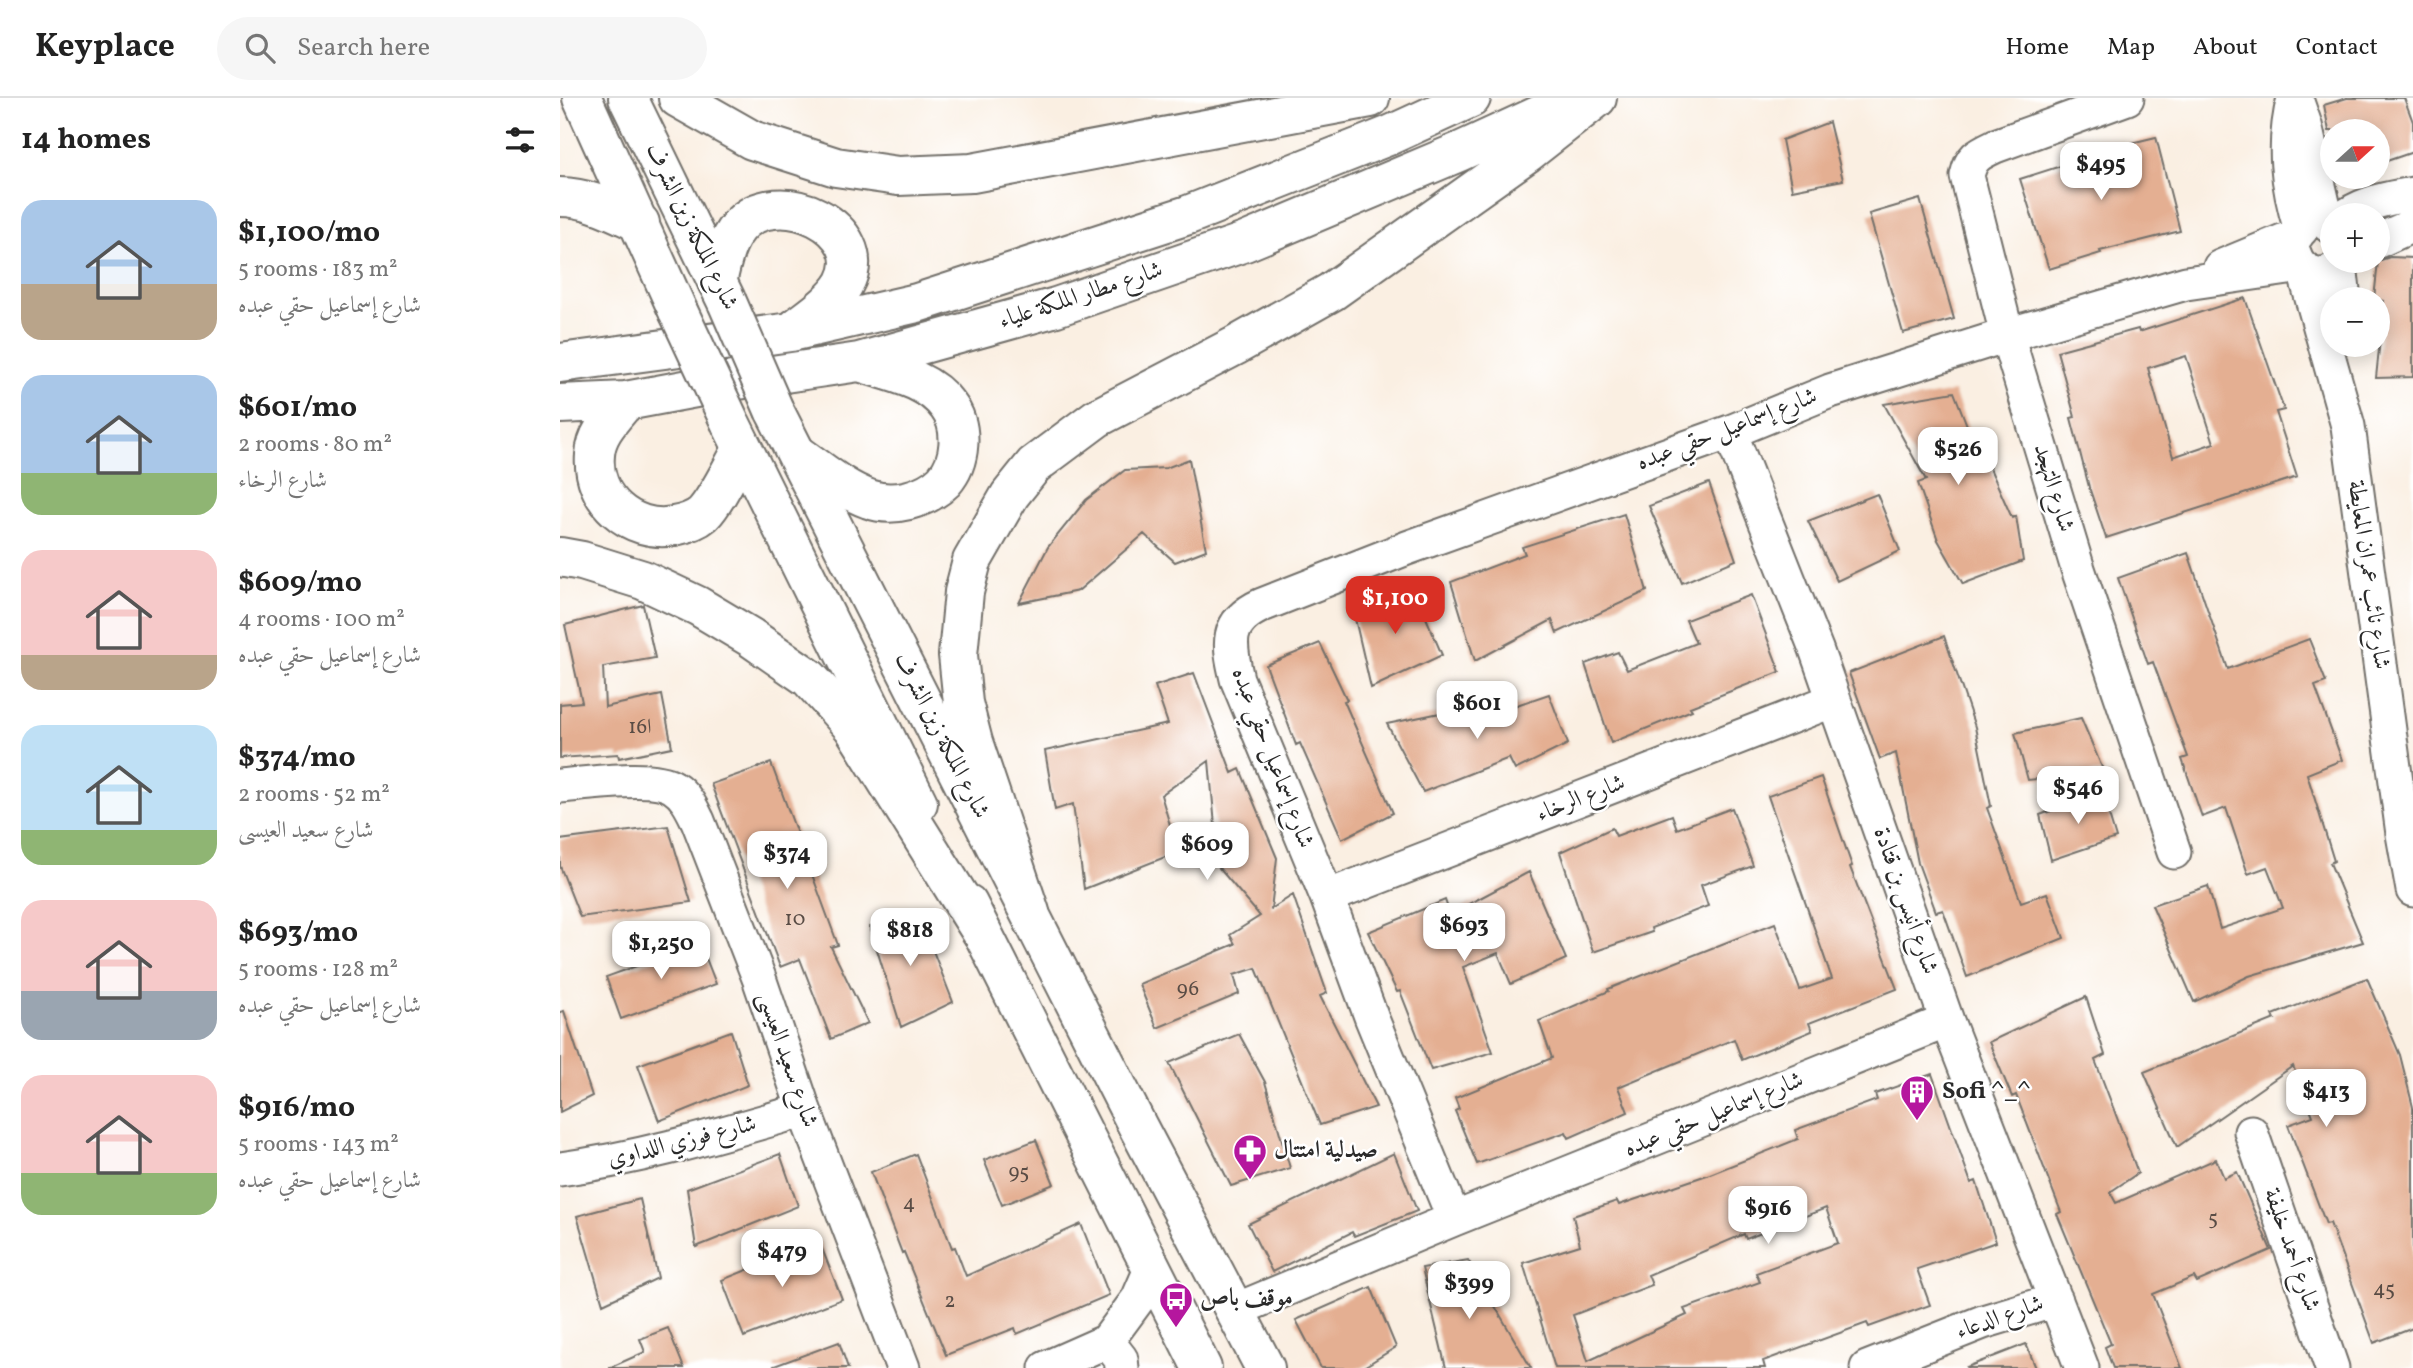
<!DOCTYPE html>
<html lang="en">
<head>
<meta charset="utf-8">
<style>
  :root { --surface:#fff; --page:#f6f6f6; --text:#222; --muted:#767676; --line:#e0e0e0; --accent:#d93025 }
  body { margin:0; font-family:Vollkorn,Amiri,serif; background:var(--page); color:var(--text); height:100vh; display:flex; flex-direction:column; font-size:26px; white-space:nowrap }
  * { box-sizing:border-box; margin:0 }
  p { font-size:23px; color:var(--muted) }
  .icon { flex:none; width:38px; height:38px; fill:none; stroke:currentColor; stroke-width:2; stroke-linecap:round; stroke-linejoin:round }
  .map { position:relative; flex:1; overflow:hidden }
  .panel { display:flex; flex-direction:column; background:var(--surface); width:560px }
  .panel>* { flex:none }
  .needle { width:46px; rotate:69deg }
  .buttons { position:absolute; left:1760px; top:21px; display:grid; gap:14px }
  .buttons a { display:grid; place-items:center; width:70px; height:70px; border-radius:50%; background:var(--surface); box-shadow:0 4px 18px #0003; font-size:35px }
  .price { position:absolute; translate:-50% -60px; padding:0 16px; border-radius:14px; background:#fff; color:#222; font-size:23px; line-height:46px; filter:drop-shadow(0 2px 4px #0008) }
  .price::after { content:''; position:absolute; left:50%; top:42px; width:21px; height:16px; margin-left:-10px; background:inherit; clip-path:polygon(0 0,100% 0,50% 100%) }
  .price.current { background:var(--accent); color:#fff }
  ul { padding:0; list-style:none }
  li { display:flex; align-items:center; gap:21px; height:175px; padding:0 21px }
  li span { display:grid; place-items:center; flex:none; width:196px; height:140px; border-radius:21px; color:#555 }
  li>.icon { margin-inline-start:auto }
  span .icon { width:84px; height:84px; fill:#fffc; stroke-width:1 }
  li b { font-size:30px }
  h2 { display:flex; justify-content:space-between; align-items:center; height:84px; padding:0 21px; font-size:30px }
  header { display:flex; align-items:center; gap:42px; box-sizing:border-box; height:98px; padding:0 35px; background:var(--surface); border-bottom:2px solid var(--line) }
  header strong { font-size:33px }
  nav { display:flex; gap:38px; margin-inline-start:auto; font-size:24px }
  .search { width:490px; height:63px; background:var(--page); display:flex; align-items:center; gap:18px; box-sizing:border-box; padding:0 24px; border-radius:38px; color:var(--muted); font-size:26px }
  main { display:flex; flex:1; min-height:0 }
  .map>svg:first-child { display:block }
  .building { fill:#e4af92; fill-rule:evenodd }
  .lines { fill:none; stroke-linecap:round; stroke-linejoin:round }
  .minor-casing { stroke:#73706b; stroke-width:37 }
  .major-casing { stroke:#73706b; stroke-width:42 }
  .highway-casing { stroke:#73706b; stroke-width:42 }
  .minor { stroke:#fff; stroke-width:33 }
  .major { stroke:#fff; stroke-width:38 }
  .highway { stroke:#fff; stroke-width:38 }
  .major-bridge-casing { stroke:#73706b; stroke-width:42; stroke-linecap:butt }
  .major-bridge { stroke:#fff; stroke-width:38 }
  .labels { text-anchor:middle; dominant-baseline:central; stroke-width:5; stroke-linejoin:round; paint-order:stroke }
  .number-label { font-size:21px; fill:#594c45 }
  .street-label { font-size:24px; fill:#2b2b2b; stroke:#fff }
  .poi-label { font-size:24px; font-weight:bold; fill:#2b2b2b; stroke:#fff; text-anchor:start }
</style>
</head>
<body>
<header>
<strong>Keyplace</strong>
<div class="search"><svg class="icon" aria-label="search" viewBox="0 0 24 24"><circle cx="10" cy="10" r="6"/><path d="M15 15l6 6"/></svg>Search here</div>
<nav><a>Home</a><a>Map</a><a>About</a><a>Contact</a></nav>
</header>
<main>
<section class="panel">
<h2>14 homes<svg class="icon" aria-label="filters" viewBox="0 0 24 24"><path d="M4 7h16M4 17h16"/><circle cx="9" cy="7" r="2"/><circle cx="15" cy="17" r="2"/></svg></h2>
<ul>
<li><span style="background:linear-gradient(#a9c7e8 60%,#b9a48a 0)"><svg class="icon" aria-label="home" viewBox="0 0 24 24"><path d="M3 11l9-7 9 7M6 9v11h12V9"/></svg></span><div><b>$1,100/mo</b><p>5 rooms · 183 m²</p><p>شارع إسماعيل حقي عبده</p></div></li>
<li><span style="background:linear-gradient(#a9c7e8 70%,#8fb573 0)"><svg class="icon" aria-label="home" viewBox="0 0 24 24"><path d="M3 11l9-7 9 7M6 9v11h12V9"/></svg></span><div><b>$601/mo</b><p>2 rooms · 80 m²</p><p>شارع الرخاء</p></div></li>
<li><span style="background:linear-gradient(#f6c9c9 75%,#b9a48a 0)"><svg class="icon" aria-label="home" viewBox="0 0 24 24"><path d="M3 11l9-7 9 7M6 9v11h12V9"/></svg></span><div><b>$609/mo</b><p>4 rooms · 100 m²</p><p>شارع إسماعيل حقي عبده</p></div></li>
<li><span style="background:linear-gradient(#bfe0f5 75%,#8fb573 0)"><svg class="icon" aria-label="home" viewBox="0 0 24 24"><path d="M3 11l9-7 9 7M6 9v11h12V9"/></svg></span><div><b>$374/mo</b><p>2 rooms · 52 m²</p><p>شارع سعيد العيسى</p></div></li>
<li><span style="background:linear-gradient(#f6c9c9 65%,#9aa5b1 0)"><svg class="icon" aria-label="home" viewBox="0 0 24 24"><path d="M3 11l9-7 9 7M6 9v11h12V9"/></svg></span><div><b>$693/mo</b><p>5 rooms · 128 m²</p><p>شارع إسماعيل حقي عبده</p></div></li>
<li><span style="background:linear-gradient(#f6c9c9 70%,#8fb573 0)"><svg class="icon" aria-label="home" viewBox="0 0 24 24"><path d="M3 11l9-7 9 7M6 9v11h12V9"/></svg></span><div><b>$916/mo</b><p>5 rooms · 143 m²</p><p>شارع إسماعيل حقي عبده</p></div></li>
</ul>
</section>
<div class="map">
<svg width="1853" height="1270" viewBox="0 0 1853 1270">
  <rect width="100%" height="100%" fill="#fff"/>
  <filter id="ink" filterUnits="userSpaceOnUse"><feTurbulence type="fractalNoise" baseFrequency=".0143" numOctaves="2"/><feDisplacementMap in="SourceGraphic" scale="14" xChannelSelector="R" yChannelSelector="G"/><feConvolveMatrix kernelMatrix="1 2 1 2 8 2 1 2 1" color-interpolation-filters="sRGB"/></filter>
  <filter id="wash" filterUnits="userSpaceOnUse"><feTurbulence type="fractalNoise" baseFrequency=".00686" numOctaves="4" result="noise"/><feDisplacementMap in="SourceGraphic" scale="28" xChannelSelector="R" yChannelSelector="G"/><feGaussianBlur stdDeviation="1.57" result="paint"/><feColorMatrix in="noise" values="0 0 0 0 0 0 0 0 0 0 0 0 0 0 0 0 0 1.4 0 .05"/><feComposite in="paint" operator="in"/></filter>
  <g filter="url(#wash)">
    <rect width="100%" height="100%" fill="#faefe2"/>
    <g id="blocks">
      <!-- building -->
      <path class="building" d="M1787 0H1844L1853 24V54L1818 66V33H1769L1764 7Z
        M1269 24 1283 82 1232 92 1222 42Z
        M1596 39 1620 133 1540 153 1541 155 1489 171 1460 81 1535 57 1534 54Z
        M1360 101 1394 221 1343 235 1309 116Z
        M1830 159 1853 160V279L1816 280 1824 203 1814 201 1818 163Z
        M1685 200 1724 312 1716 314 1737 379 1546 440 1529 389 1511 320 1515 319 1497 253 1578 231 1579 234ZM1626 258 1654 345 1613 359 1588 270Z
        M1394 294 1420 361 1425 359 1452 420 1456 418 1463 463 1403 486 1378 442 1358 385 1366 382 1324 306Z
        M629 361 646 452 615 464 584 436 518 493 459 505 488 449 526 402 565 372 606 370Z
        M1149 385 1176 462 1122 485 1089 408Z
        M1317 396 1340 453 1277 483 1248 423Z
        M1064 416 1087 493 997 535 992 522 915 563 891 484 965 456 962 449Z
        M1628 455 1668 571 1749 541 1766 584 1755 588 1782 662 1747 676 1774 763 1770 765 1803 844 1689 878 1634 904 1592 807 1648 788 1660 831 1723 810 1707 769 1688 776 1666 710 1642 719 1622 661 1628 659 1593 564 1588 566 1558 480Z
        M853 489 882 557 811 590 793 512Z
        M1191 497 1220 574 1130 609 1132 612 1051 645 1025 566 1058 554 1067 572 1136 545 1126 522Z
        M83 507 95 560 43 569 45 609 102 597 112 649 59 660 58 656 0 660V606L22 604 5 527Z
        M1384 538 1415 629 1431 708 1427 710 1461 804 1487 795 1504 840 1407 879 1383 812 1376 814 1358 765 1336 655 1320 661 1289 575Z
        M760 545 787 602 784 603 833 715 782 741 740 645 736 647 706 567Z
        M634 575 672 675 680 671 717 760 711 811 733 797 767 895 760 898 816 1009 760 1027 696 870 674 877 679 896 597 930 579 886 675 846 670 837 700 818 659 770 649 663 601 697 618 754 524 791 513 706 495 712 485 653 608 626 595 588Z
        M989 596 1008 646 955 672 949 660 863 694 827 626 904 610 907 624Z
        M1521 620 1544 674 1468 682 1455 635Z
        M211 665 278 847 271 849 308 925 271 941 240 861 220 869 151 686Z
        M1261 679 1292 768 1290 769 1337 891 1249 925 1252 933 1182 962 1174 941 1058 989 1068 1014 1009 1040 1006 1034 917 1066 895 1013 899 1011 895 1000 992 960 979 923 1049 893 1048 891 1215 825 1240 892 1272 881 1208 698Z
        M1542 694 1556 740 1491 762 1480 717Z
        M1172 710 1193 768 1141 787 1148 808 1091 830 1092 834 1033 854 1000 754 1052 730 1056 738 1112 717 1117 731Z
        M108 728 131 804 20 819 0 768V742Z
        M969 774 1006 861 951 886 938 855 903 869 933 954 871 972 840 893 837 894 808 834 885 802 890 816Z
        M357 812 393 904 341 929 310 829Z
        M140 845 156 886 61 921 46 879Z
        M1807 880 1840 957 1853 1009V1230L1814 1245 1770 1125 1766 1126 1728 1027 1753 1018 1733 968 1617 1049 1584 974 1715 921 1713 917Z
        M1526 899 1545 957 1535 962 1578 1075 1550 1094 1556 1105 1656 1061 1664 1080 1677 1074 1711 1152 1637 1184 1634 1179 1593 1196 1622 1270H1553L1545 1249 1551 1246 1497 1116 1501 1114 1456 997 1452 999 1429 944Z
        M4 913 32 998 0 1014V914Z
        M171 933 188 987 99 1023 78 967Z
        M679 936 705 984 730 1070 671 1088 609 965Z
        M1372 976 1411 1085 1416 1083 1436 1144 1357 1171 1370 1207 1309 1229 1307 1225 1203 1263 1205 1270H995L963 1165 1020 1147 1013 1118 1057 1103 1059 1107 1150 1076 1238 1041 1235 1032 1317 1002 1315 996ZM1266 1110 1278 1145 1196 1175 1200 1184 1124 1211 1127 1217 1028 1263 1013 1217 1092 1187 1088 1177 1184 1136 1186 1141Z
        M476 1042 494 1086 442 1107 424 1062Z
        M834 1055 857 1113 794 1138 792 1134 712 1174 688 1126Z
        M220 1056 238 1108 136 1149 127 1091Z
        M356 1056 392 1150 395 1149 406 1178 521 1126 549 1197 457 1236 455 1230 386 1257 344 1154 342 1155 311 1074Z
        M80 1101 98 1180 43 1206 17 1118Z
        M259 1143 282 1201 184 1239 162 1182Z
        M908 1162 971 1270H886L862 1170Z
        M811 1189 836 1249 802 1270H761L736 1222Z
        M108 1230 124 1270H49L85 1254 80 1241Z
        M279 1244 288 1270H215L214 1268Z
        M1466 1246 1476 1270H1408L1407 1269Z"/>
    </g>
  </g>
  <g filter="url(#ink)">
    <use href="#blocks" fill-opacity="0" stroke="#73706b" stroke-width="2"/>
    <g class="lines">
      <!-- minor casing -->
      <g class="minor-casing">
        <path id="minor" d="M1567 0 1435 48C1418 56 1411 59 1407 78L1447 237 1517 468 1614 754
          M1734 0C1722 47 1727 87 1741 132
          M1737 4 1745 27 1768 127
          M1787 117C1807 104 1829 100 1853 96
          M1818 143 1853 127
          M1734 155C1741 178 1768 184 1782 163
          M1780 166 1784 201
          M1660 169 1737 137
          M1744 172 1788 328 1843 736 1853 792
          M1170 334 1256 551 1387 923 1522 1270
          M0 688C25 686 93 676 113 689 126 697 132 711 138 723L199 880 244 1012 343 1270
          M767 799 1274 602
          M1691 1034 1772 1270
          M0 1071C83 1060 164 1035 244 1012
          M894 1121 812 921 767 799 677 581C669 547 664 524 702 507L847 450 1170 334 1270 293 1447 237 1626 185 1741 168
          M676 1212 894 1121 1387 923
          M547 1243 561 1261 562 1270
          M486 1270 547 1243 578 1201 591 1171
          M1307 1270 1423 1224 1496 1202"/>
      </g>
      <!-- major casing -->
      <g class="major-casing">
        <path id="major" d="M22 0 118 213
          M68 0 166 202
          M214 312 578 1029 705 1270
          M171 326 358 705
          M408 806 642 1270"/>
      </g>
      <!-- highway casing -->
      <g class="highway-casing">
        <path id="highway" d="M118 0 192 42 276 69 338 78 412 75 810 0
          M0 99C29 99 54 113 80 125
          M157 184C162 164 165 145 178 129 217 83 315 131 284 186 273 204 253 217 236 230
          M0 265 231 234 357 205 628 117 828 38 911 0
          M66 303C53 319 36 335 35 357 31 400 71 436 114 428 124 426 135 423 143 416 156 403 172 369 182 352
          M0 306 66 303 178 282 299 264 496 209 685 144 899 54 1008 4
          M237 356C259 371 283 392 309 401 333 410 366 401 384 383 401 364 404 329 388 308 368 280 330 274 299 264
          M0 459 22 463 83 482 138 508 190 539 249 580 293 629 422 835
          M470 814 413 644 403 605 398 557 404 494 412 463 450 397 474 367 537 320 675 248 771 194 967 55 1037 0"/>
      </g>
      <!-- minor -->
      <use href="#minor" class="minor"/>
      <!-- major -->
      <use href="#major" class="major"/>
      <!-- highway -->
      <use href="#highway" class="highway"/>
      <!-- major-bridge casing -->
      <g class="major-bridge-casing">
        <path id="major-bridge" d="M167 204 214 312
          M118 213 170 324"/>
      </g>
      <!-- major-bridge -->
      <use href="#major-bridge" class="major-bridge"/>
    </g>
  </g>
  <!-- icons -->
  <defs>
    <g id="building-pin" transform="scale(1.75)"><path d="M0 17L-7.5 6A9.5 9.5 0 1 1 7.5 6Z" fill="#b5179e" stroke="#fff"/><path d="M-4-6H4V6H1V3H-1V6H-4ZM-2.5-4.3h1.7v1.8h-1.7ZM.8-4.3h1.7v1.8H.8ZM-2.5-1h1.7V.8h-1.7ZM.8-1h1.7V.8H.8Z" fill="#fff"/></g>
    <g id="pharmacy-pin" transform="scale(1.75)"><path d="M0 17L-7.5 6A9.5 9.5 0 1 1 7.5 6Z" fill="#b5179e" stroke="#fff"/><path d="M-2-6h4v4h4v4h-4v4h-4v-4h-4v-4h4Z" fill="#fff"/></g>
    <g id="bus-pin" transform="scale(1.75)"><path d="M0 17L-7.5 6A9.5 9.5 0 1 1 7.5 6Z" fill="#b5179e" stroke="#fff"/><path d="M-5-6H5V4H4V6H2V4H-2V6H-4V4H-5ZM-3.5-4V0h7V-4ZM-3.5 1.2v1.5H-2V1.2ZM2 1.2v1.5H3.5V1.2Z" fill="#fff"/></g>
  </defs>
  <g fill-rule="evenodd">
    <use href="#building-pin" x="1357" y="994"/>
    <use href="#pharmacy-pin" x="690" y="1053"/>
    <use href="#bus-pin" x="616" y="1201"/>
  </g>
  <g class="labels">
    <!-- number labels -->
    <g class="number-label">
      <text x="80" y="629">ا16</text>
      <text x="235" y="821">10</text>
      <text x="628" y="891">96</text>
      <text x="459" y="1074">95</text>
      <text x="349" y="1105">4</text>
      <text x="1653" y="1120">5</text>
      <text x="1824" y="1191">45</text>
      <text x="390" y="1203">2</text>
    </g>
    <!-- street labels -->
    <g class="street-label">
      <text transform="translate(131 129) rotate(64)">شارع الملكة زين الشرف</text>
      <text transform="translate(521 198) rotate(-18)">شارع مطار الملكة علياء</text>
      <text transform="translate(1167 332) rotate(-21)">شارع إسماعيل حقي عبده</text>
      <text transform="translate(1493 390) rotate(73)">شارع التهجد</text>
      <text transform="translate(1808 477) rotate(82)">شارع نائب عمران المعايطة</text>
      <text transform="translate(381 638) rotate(63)">شارع الملكة زين الشرف</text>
      <text transform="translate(712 660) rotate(69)">شارع إسماعيل حقي عبده</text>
      <text transform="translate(1021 701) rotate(-21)">شارع الرخاء</text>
      <text transform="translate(1345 803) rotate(71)">شارع أنيس بن قتادة</text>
      <text transform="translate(227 962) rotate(71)">شارع سعيد العيسى</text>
      <text transform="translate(1154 1017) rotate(-22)">شارع إسماعيل حقي عبده</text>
      <text transform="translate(122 1044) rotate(-14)">شارع فوزي اللداوي</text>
      <text transform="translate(1731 1152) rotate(71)">شارع أحمد خليفة</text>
      <text transform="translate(1440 1220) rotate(-19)">شارع الدعاء</text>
    </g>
    <!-- poi labels -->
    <g class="poi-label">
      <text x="1382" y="994">Sofi ^_^</text>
      <text x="714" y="1053">صيدلية امتتال</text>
      <text x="640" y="1201">موقف باص</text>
    </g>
  </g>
</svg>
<div class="buttons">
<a><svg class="needle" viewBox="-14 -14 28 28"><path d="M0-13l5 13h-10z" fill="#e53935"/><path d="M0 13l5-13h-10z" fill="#767676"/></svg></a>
<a>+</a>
<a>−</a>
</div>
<b class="price" style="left:1541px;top:104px">$495</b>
<b class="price" style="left:1398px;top:389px">$526</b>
<b class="price current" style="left:835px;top:538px">$1,100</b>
<b class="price" style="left:917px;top:643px">$601</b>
<b class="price" style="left:1518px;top:728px">$546</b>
<b class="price" style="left:647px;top:784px">$609</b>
<b class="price" style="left:227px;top:793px">$374</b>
<b class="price" style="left:904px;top:865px">$693</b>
<b class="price" style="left:350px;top:870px">$818</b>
<b class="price" style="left:101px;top:883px">$1,250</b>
<b class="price" style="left:1766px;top:1031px">$413</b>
<b class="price" style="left:1208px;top:1148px">$916</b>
<b class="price" style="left:222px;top:1191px">$479</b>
<b class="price" style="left:909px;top:1223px">$399</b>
</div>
</main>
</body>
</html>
